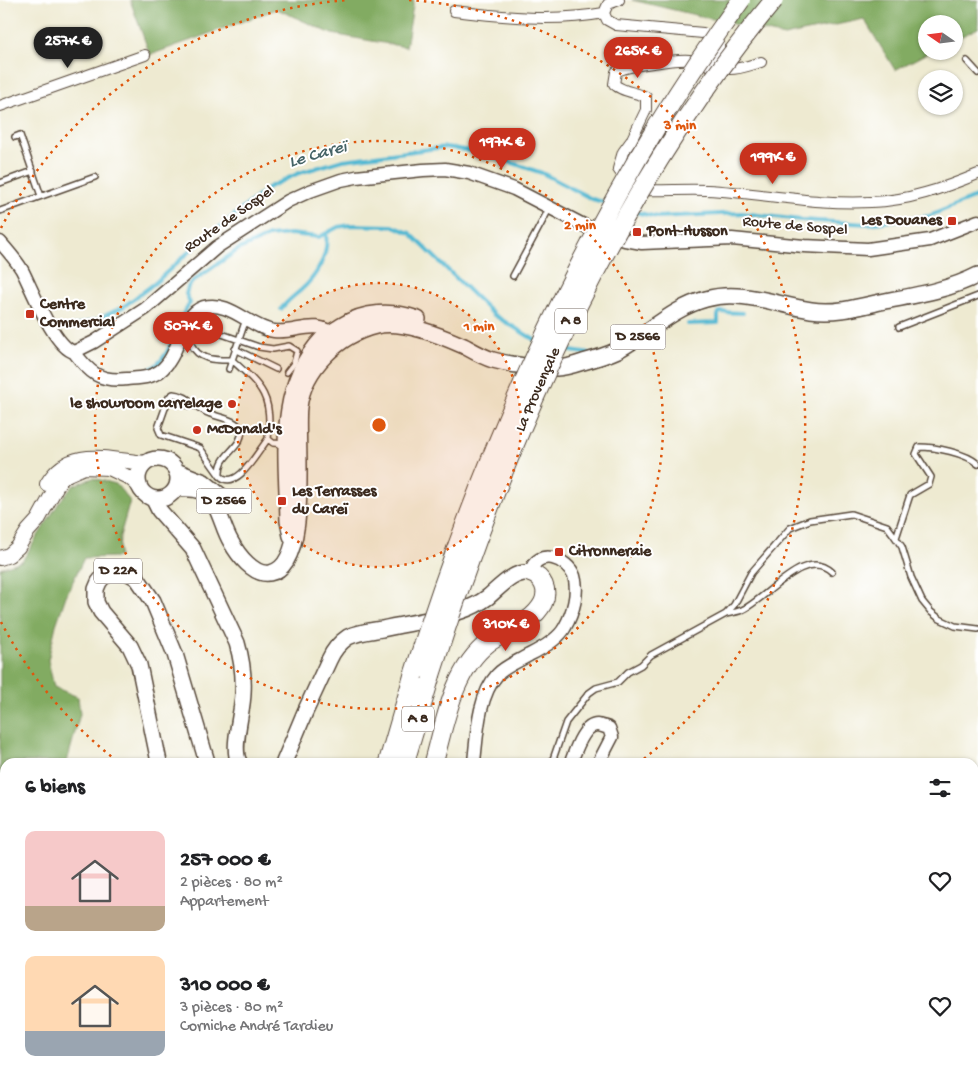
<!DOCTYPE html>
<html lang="fr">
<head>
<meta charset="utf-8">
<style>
  :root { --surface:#fff; --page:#f6f6f6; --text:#202124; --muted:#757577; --accent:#c8321e }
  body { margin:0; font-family:"Gochi Hand",sans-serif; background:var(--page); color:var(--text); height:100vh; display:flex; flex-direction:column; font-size:19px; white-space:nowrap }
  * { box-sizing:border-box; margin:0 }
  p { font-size:16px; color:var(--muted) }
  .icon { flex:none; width:28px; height:28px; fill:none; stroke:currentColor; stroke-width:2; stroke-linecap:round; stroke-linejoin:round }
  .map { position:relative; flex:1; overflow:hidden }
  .panel { position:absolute; left:0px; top:758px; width:979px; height:321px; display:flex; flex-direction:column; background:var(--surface); border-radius:15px 15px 0 0; box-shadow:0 1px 4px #0004 }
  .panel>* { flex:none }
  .needle { width:32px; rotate:284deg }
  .fabs { position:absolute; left:918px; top:15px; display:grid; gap:10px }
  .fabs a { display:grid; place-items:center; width:45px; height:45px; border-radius:50%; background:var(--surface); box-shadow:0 1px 4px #0004; font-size:25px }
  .price { position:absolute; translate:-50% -42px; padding:0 11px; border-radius:18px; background:var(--accent); color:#fff; font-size:16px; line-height:32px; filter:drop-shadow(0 1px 2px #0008) }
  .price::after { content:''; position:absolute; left:50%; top:30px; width:15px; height:11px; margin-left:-8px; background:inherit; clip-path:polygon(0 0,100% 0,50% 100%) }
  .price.selected { background:#222; color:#fff }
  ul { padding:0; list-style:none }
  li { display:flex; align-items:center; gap:15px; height:125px; padding:0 25px }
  li span { display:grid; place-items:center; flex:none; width:140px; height:100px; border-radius:10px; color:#555 }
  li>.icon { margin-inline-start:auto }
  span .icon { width:60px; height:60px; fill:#fffc; stroke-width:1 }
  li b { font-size:21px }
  h2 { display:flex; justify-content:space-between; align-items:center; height:60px; padding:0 25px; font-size:21px }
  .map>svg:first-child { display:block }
  .forest { fill:#82ab62; stroke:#5e6a40 }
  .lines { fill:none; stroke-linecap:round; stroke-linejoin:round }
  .stream { stroke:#55b9d3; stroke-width:4 }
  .service-casing { stroke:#564739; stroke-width:8 }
  .minor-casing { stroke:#564739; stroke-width:12 }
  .tertiary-casing { stroke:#564739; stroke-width:15 }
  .secondary-casing { stroke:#564739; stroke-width:16 }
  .primary-casing { stroke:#564739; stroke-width:18 }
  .motorway-casing { stroke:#564739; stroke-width:20 }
  .service { stroke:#fff; stroke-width:5 }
  .minor { stroke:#fff; stroke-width:10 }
  .tertiary { stroke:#fff; stroke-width:12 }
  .secondary { stroke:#fff; stroke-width:14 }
  .primary { stroke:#fff; stroke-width:15 }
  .motorway { stroke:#fff; stroke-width:18 }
  .motorway-bridge-casing { stroke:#564739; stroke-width:20; stroke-linecap:butt }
  .motorway-bridge { stroke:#fff; stroke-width:18 }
  .ring { fill:none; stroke:#df570d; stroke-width:2.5; stroke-dasharray:2.5 5 }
  .poi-dot { fill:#c8321e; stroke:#fff; stroke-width:2 }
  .labels { text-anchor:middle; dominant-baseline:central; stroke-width:4; stroke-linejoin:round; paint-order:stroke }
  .shield { fill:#fff; stroke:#766a62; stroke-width:1 }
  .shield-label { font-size:15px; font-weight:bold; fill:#3b2a1e }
  .street-label { font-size:16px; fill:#3b2a1e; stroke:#fff }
  .poi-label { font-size:16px; font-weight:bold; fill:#3b2a1e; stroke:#fff; text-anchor:start }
  .water-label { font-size:18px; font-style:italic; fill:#456366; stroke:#fff }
  .centre { fill:#df570d; stroke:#fff; stroke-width:2.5 }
  .ring-label { font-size:15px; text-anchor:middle; font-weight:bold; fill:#df570d; stroke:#fff; stroke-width:4; stroke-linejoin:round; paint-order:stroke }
</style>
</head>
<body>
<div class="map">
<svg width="978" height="1078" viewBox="0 0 978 1078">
  <rect width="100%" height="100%" fill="#fff"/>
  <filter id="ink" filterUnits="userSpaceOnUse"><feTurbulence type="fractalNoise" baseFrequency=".02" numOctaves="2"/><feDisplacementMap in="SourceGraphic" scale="10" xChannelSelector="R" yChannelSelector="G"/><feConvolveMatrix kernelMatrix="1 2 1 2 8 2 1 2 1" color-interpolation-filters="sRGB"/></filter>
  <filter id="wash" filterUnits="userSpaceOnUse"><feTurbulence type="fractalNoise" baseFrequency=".0096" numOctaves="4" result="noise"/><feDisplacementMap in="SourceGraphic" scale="20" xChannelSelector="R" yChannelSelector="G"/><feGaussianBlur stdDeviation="1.12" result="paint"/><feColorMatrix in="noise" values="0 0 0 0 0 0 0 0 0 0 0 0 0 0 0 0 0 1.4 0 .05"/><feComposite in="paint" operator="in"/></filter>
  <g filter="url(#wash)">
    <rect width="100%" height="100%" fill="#eeead1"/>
    <!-- forest -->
    <path class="forest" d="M130 0H414L406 47 332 34 277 9 150 55Z
      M632 0H978V28L954 40V24H926V51H931L895 70 864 19 784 36Z
      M93 478 116 484 130 501 120 536 119 557 84 558 66 596 56 625 48 660 54 687 78 697 80 714 67 762H5V1074H215L218 1078H0V568L22 561 60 501 74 485Z
      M737 1074H849V1078H736Z"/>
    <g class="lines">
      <!-- stream -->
      <path class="stream" d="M635 212 657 217 741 213 801 220 868 224 929 216 978 196
        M281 309C287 301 293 297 301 290 317 276 329 255 326 234
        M688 324 718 323V314L720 312 743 313
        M70 327 96 320 123 307 155 283 191 250 269 187 299 173 343 160 446 147 483 153 542 173 592 199 607 203
        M564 350 591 354
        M145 371C174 362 173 323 190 303L186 294 188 287 193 281 239 249 269 236 290 234 319 237 338 227 350 225 393 226 410 233 494 315 538 342
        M111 372 133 373"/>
    </g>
  </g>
  <g filter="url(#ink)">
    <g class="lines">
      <!-- service casing -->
      <g class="service-casing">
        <path id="service" d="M967 61 978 73
          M15 137 20 135 41 196
          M0 183 33 171
          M0 211 95 177
          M513 276 549 209
          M899 327 978 296
          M205 329 200 330 194 337 191 344C199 361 216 360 232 360 262 387 273 396 268 439L273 443 286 444
          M216 332 259 347 273 349 289 346 297 351 294 363 287 372
          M235 349 276 369
          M229 369 246 319
          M168 399 190 406H196
          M220 476C218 453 241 451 242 430 234 417 216 418 204 411 190 404 191 396 173 394L169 397 158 428 161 435 200 448 220 476C237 492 258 451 268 439
          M896 538 910 495 929 484 931 477 916 454 919 447C935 447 966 453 978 464
          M726 614C731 613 737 612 742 610 767 599 805 546 832 572
          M552 762 566 722 589 693 596 688 618 682 628 672 641 665 651 655 726 614 734 605 751 573 790 528 810 520 851 514 887 526 893 534 902 547 911 577 922 601 931 612 940 619 955 626 978 629
          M515 1078 516 1074"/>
      </g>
      <!-- minor casing -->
      <g class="minor-casing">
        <path id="minor" d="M619 0 608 4 604 13 607 20 616 25 703 33 718 39C722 52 716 58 704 62
          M454 11C503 17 555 22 604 13
          M0 106 145 55
          M628 183 618 169 623 152 631 141 646 110V97C636 92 622 92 614 84L616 72C624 66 677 59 689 60 702 61 713 69 727 69 739 70 750 65 761 62
          M639 190C662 191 685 189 707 190 762 193 817 205 871 202 908 201 944 188 978 174"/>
      </g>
      <!-- tertiary casing -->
      <g class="tertiary-casing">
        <path id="tertiary" d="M0 242C8 251 16 260 22 270 32 289 54 347 74 352
          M74 352 94 342 145 309 217 247 288 201 310 191 341 180 356 177 423 170 445 169 469 173 514 189 591 229 625 240 642 243 732 239 804 246 868 249 930 240 978 221
          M74 352C90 373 99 382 127 379 138 378 151 378 160 371 181 356 179 315 204 307 230 300 250 328 274 331 297 334 316 317 336 337
          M474 762C477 736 478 696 497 675 505 666 519 661 529 655 541 649 559 639 565 627 573 613 579 592 574 576 568 559 537 546 530 573
          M571 762C575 752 583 725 597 725 600 725 605 727 609 728L612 737 599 762
          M974 907H978
          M248 1074 254 1078"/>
      </g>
      <!-- secondary casing -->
      <g class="secondary-casing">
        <path id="secondary" d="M47 484C70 445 108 460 145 463
          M0 558 9 555 18 547 28 531 38 520 60 480 68 474 84 467 109 468 130 478 138 485"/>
      </g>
      <!-- primary casing -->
      <g class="primary-casing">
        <path id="primary" d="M138 479a20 20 0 1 1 40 0a20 20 0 1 1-40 0Z
          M176 471 204 482 220 495
          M176 489C185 489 193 487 202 492 220 502 221 526 231 542 238 555 254 576 270 573 312 566 295 438 299 407 304 368 339 335 376 326 403 320 439 335 464 346 473 351 483 357 493 360 514 366 535 367 557 368 565 368 574 365 583 362 594 359 607 355 618 350 648 334 672 308 706 299 742 289 776 305 811 310 836 314 862 306 885 301 917 295 949 290 978 275
          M154 500 159 510 193 549 237 643C242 660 244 676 243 693 243 711 231 748 239 762
          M291 536 288 521C287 458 275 389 322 339 327 334 335 330 341 326 364 311 392 310 418 319
          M159 762 139 665 130 646 101 612 96 602V589L99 582 103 577 113 572H127L137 578 153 601 175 654 207 762
          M284 762 305 712 329 660C333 651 339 643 348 637 358 632 371 631 382 629 408 623 435 620 461 611 470 608 480 603 488 597 500 587 513 571 530 573"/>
      </g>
      <!-- motorway casing -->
      <g class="motorway-casing">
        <path id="motorway" d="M388 762 413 676
          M405 762 431 675
          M434 762C445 722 453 670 488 643 506 630 532 624 543 603 549 590 543 577 530 573
          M269 1074 273 1078
          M367 1074 371 1078
          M321 1078V1074
          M336 1078 337 1074
          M408 1078 412 1074"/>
      </g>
      <!-- service -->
      <use href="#service" class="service"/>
      <!-- minor -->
      <use href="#minor" class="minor"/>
      <!-- tertiary -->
      <use href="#tertiary" class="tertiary"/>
      <!-- secondary -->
      <use href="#secondary" class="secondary"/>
      <!-- primary -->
      <use href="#primary" class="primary"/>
      <!-- motorway -->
      <use href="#motorway" class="motorway"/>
      <!-- motorway-bridge casing -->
      <g class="motorway-bridge-casing">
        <path id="motorway-bridge" d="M431 675C506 438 614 192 774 0
          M413 676C488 437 594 203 741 0"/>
      </g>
      <!-- motorway-bridge -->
      <use href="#motorway-bridge" class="motorway-bridge"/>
    </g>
  </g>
  <!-- distance rings -->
  <circle cx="379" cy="425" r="142" fill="#df570d" fill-opacity=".12"/>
  <g class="ring">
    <circle cx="379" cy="425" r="142"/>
    <circle cx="379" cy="425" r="284"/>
    <path d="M117 761A426 426 0 0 1 1 622M1 228A426 426 0 0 1 349 0M409 0A426 426 0 0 1 641 761"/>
  </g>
  <!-- markers -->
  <g class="poi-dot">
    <rect x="947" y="216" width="10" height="10" rx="2.5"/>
    <rect x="632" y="227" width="10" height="10" rx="2.5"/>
    <rect x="25" y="309" width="10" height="10" rx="2.5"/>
    <circle cx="232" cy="404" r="5"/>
    <circle cx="197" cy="430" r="5"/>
    <rect x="277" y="496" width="10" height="10" rx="2.5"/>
    <rect x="554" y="547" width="10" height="10" rx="2.5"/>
  </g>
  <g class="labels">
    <!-- shield labels -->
    <g class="shield">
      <rect x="555" y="308.5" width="32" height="25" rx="4"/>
      <rect x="610.5" y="324.5" width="55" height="25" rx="4"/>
      <rect x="196.5" y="488.5" width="55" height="25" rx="4"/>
      <rect x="94" y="558.5" width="48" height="25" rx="4"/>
      <rect x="402" y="706.5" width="32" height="25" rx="4"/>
    </g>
    <g class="shield-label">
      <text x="571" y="321">A 8</text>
      <text x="638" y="337">D 2566</text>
      <text x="224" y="501">D 2566</text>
      <text x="118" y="571">D 22A</text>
      <text x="418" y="719">A 8</text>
    </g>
    <!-- street labels -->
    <g class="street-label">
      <text transform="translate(230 220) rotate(-35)">Route de Sospel</text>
      <text transform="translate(795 227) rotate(5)">Route de Sospel</text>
      <text transform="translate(539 390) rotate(-66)">La Provençale</text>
    </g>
    <!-- poi labels -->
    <g class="poi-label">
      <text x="942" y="221" text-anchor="end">Les Douanes</text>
      <text x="647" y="232">Pont-Husson</text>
      <text x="40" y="305">Centre<tspan x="40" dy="18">Commercial</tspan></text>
      <text x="222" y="404" text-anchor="end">le showroom carrelage</text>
      <text x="207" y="430">McDonald's</text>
      <text x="292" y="492">Les Terrasses<tspan x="292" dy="18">du Careï</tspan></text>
      <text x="569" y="552">Citronneraie</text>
    </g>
    <!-- water labels -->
    <g class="water-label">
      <text transform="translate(318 155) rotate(-16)">Le Careï</text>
    </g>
  </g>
  <circle cx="379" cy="425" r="8" class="centre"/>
  <g class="ring-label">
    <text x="680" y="129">3 min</text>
    <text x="580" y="229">2 min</text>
    <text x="479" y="330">1 min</text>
  </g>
</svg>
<div class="fabs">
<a><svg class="needle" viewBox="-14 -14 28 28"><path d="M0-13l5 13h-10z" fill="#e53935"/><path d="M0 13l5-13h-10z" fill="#757577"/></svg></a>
<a><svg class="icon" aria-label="layers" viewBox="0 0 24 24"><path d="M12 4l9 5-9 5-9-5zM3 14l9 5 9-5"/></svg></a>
</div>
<b class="price selected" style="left:68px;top:69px">257K €</b>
<b class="price" style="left:638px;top:79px">265K €</b>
<b class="price" style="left:502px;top:170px">197K €</b>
<b class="price" style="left:773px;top:185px">199K €</b>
<b class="price" style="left:188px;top:354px">507K €</b>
<b class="price" style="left:506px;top:652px">310K €</b>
<section class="panel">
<h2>6 biens<svg class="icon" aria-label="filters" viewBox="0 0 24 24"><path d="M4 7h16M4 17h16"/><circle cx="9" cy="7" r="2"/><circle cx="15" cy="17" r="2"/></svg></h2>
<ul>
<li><span style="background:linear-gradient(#f6c9c9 75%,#b9a48a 0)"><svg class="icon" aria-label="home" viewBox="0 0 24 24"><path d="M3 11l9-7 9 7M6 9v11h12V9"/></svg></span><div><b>257 000 €</b><p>2 pièces · 80 m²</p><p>Appartement</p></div><svg class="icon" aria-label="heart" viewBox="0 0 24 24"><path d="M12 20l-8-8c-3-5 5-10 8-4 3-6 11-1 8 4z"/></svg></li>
<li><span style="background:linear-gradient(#ffd9b3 75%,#9aa5b1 0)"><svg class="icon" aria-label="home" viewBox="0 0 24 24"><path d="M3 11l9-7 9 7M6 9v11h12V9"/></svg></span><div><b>310 000 €</b><p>3 pièces · 80 m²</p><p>Corniche André Tardieu</p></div><svg class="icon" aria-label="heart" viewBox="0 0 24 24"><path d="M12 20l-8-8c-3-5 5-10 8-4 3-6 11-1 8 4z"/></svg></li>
</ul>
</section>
</div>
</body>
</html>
